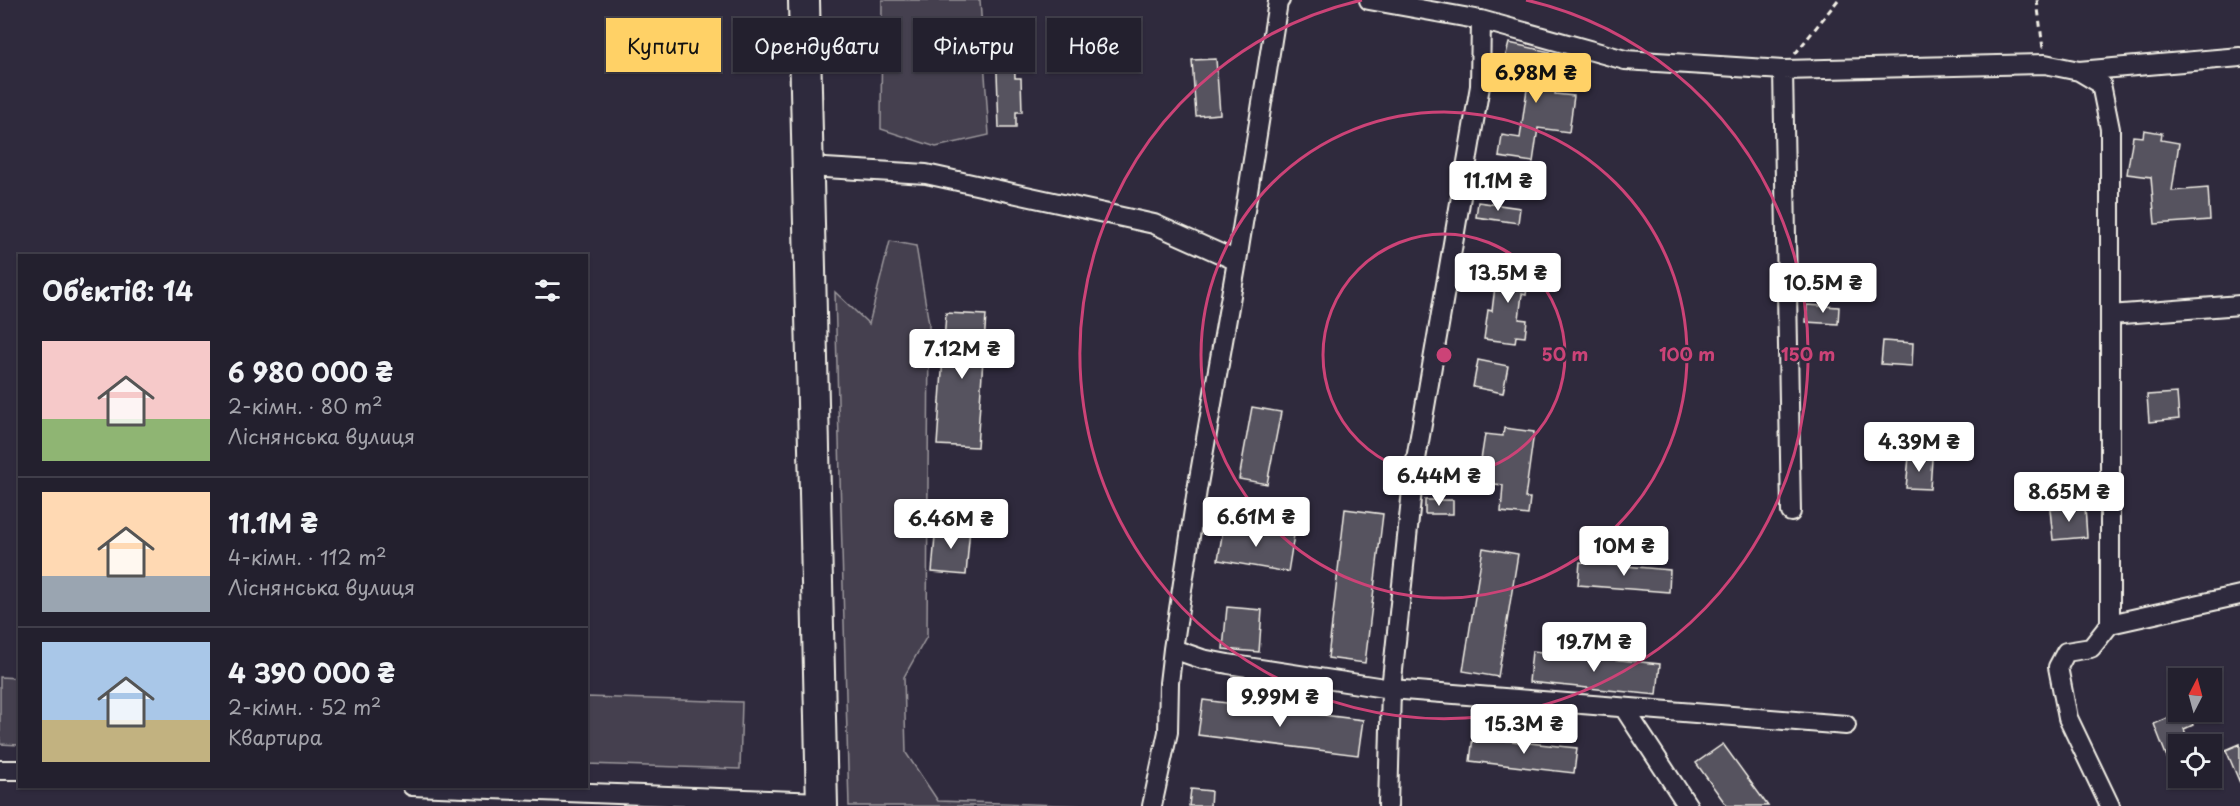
<!DOCTYPE html>
<html lang="uk">
<head>
<meta charset="utf-8">
<style>
  :root { --surface:#23202e; --page:#2b2836; --text:#f1f3f6; --muted:#a3a3aa; --line:#403e4a; --accent:#ffd166 }
  body { margin:0; font-family:"Playpen Sans",sans-serif; background:var(--page); color:var(--text); height:100vh; display:flex; flex-direction:column; font-size:22px; white-space:nowrap }
  * { box-sizing:border-box; margin:0 }
  p { font-size:20px; color:var(--muted) }
  .icon { flex:none; width:33px; height:33px; fill:none; stroke:currentColor; stroke-width:2; stroke-linecap:round; stroke-linejoin:round }
  .map { position:relative; flex:1; overflow:hidden }
  .drawer { position:absolute; left:18px; top:254px; width:570px; height:534px; display:flex; flex-direction:column; background:var(--surface); border-radius:0px; box-shadow:0 2px 4px #0004,0 0 0 2px var(--line) }
  .drawer>* { flex:none }
  .top-card { position:absolute; left:606px; top:18px; width:570px; height:54px; display:flex; gap:12px }
  .needle { width:39px; rotate:6deg }
  .buttons { position:absolute; left:2168px; top:668px; display:grid; gap:12px }
  .buttons a { display:grid; place-items:center; width:54px; height:54px; border-radius:0px; background:var(--surface); box-shadow:0 2px 4px #0004,0 0 0 2px var(--line); font-size:30px }
  .price { position:absolute; translate:-50% -51px; padding:0 14px; border-radius:6px; background:#fff; color:#222; font-size:20px; line-height:39px; filter:drop-shadow(0 2px 3px #0008) }
  .price::after { content:''; position:absolute; left:50%; top:36px; width:18px; height:14px; margin-left:-9px; background:inherit; clip-path:polygon(0 0,100% 0,50% 100%) }
  .price.on { background:var(--accent); color:#111 }
  ul { padding:0; list-style:none }
  li { display:flex; align-items:center; gap:18px; height:150px; padding:0 24px }
  li+li { border-top:2px solid var(--line) }
  li span { display:grid; place-items:center; flex:none; width:168px; height:120px; border-radius:0px; color:#555 }
  li>.icon { margin-inline-start:auto }
  span .icon { width:72px; height:72px; fill:#fffc; stroke-width:1 }
  li b { font-size:26px }
  h2 { display:flex; justify-content:space-between; align-items:center; height:72px; padding:0 24px; font-size:26px }
  .pill { padding:0 21px; border-radius:0px; background:var(--surface); box-shadow:0 2px 4px #0004,0 0 0 2px var(--line); font-size:21px; line-height:54px }
  .pill.on { background:var(--accent); color:#111 }
  .map>svg:first-child { display:block }
  .green { fill:#454050; stroke:#9c989c; stroke-width:1.5 }
  .building { fill:#56525f; stroke:#f4f1e8; stroke-width:1.5 }
  .lines { fill:none; stroke-linecap:round; stroke-linejoin:round }
  .minor-casing { stroke:#f4f1e8; stroke-width:22 }
  .trunk-casing { stroke:#f4f1e8; stroke-width:34 }
  .path { stroke:#f4f1e8; stroke-width:3; stroke-dasharray:6 4.5; stroke-linecap:butt }
  .minor { stroke:#2f2a3d; stroke-width:18 }
  .trunk { stroke:#2f2a3d; stroke-width:30 }
  .ring { fill:none; stroke:#cc4377; stroke-width:3 }
  .centre { fill:#cc4377; stroke:#2f2a3d; stroke-width:3 }
  .ring-label { font-size:18px; text-anchor:middle; font-weight:bold; fill:#cc4377; stroke:#2f2a3d; stroke-width:4.5; stroke-linejoin:round; paint-order:stroke }
</style>
</head>
<body>
<div class="map">
<svg width="2240" height="806" viewBox="0 0 2240 806">
  <rect width="100%" height="100%" fill="#2f2a3d"/>
  <filter id="ink" filterUnits="userSpaceOnUse"><feTurbulence type="fractalNoise" baseFrequency=".0167" numOctaves="2"/><feDisplacementMap in="SourceGraphic" scale="12" xChannelSelector="R" yChannelSelector="G"/><feConvolveMatrix kernelMatrix="1 2 1 2 8 2 1 2 1" color-interpolation-filters="sRGB"/></filter>
  <g filter="url(#ink)">
    <!-- green -->
    <path class="green" d="M882 0H980L989 135 936 147 881 129Z
      M890 241 916 246 929 324 927 636 904 677 906 753 938 801 1090 806H849L835 292 869 324Z
      M0 677 19 678V745L0 744Z
      M587 697 742 702 740 769 587 764Z"/>
    <!-- building -->
    <path class="building" d="M1509 43 1550 52 1544 79 1557 81 1555 94 1574 96 1569 132 1538 128 1533 162 1499 157 1502 135 1520 138 1530 68 1504 62Z
      M1014 44 1015 78H1021L1022 112H1016V128H999L996 45Z
      M1216 59 1220 114 1196 116 1192 60Z
      M2144 130 2162 133 2161 140 2179 143 2172 191 2208 188 2210 220 2155 224 2151 177 2127 174 2133 136 2143 137Z
      M1478 202 1520 208 1518 223 1476 217Z
      M1498 262 1530 266 1526 295 1522 294 1519 319 1527 320 1525 337 1516 336 1515 343 1484 339 1488 310 1492 311Z
      M1807 305 1839 307 1838 324 1806 322Z
      M946 313 986 315 977 447 937 445Z
      M1883 341 1913 343 1912 366 1881 364Z
      M1478 360 1508 366 1503 393 1473 387Z
      M2177 393 2179 419 2149 422 2147 395Z
      M1252 407 1281 412 1267 484 1239 479Z
      M1504 428 1534 432 1525 498H1530L1528 515 1501 512 1503 485 1486 483 1488 461 1481 460 1485 434 1503 436Z
      M1909 457 1932 459 1930 489 1906 488Z
      M1425 500H1453V514H1425Z
      M2085 507 2087 537 2053 540 2050 509Z
      M1345 509 1383 514 1365 663 1328 658Z
      M1224 523 1294 535 1288 572 1218 560Z
      M936 524 970 527 966 575 932 572Z
      M1483 548 1518 554 1498 677 1463 671Z
      M1580 562 1670 570 1669 592 1578 585Z
      M1227 607 1262 610 1259 652 1223 649Z
      M1532 651 1660 664 1657 695 1529 682Z
      M1203 700 1363 720 1358 755 1198 735Z
      M2184 711H2188L2193 725 2184 729 2189 744H2178L2177 783 2154 724Z
      M1473 737 1577 748 1574 773 1470 761Z
      M1723 744 1768 806H1727L1696 763Z
      M2240 744V783L2226 750Z
      M1191 789 1211 791 1210 806H1189Z"/>
    <g class="lines">
      <!-- minor casing -->
      <g class="minor-casing">
        <path id="minor" d="M1369 0 1481 20 1625 60 1783 70 2045 64 2079 71 2101 84 2110 129V624L2240 595
          M1783 70 1791 512
          M2079 71 2240 57
          M808 167 926 174 1154 224 1237 261 1197 490 1173 649 1169 683 1168 732 1152 806
          M1237 261 1278 2 1280 0
          M2110 315 2240 305
          M2110 624 2091 648 2066 652 2058 667 2068 718 2110 806
          M1173 649 1202 659 1228 664 1391 689 1846 725
          M1624 708 1688 806
          M0 770H20
          M412 786 822 802
          M1388 806 1391 689 1414 471 1480 86 1481 20"/>
      </g>
      <!-- trunk casing -->
      <g class="trunk-casing">
        <path id="trunk" d="M804 0 822 806"/>
      </g>
      <!-- path -->
      <path class="path" d="M2037 0 2043 49
        M1795 54 1838 0"/>
      <!-- minor -->
      <use href="#minor" class="minor"/>
      <!-- trunk -->
      <use href="#trunk" class="trunk"/>
    </g>
  </g>
  <!-- distance rings -->
  <g class="ring">
    <circle cx="1444" cy="355" r="121"/>
    <circle cx="1444" cy="355" r="243"/>
    <path d="M1526 0A364 364 0 1 1 1362 0"/>
  </g>
  <circle cx="1444" cy="355" r="9" class="centre"/>
  <g class="ring-label">
    <text x="1565" y="361">50 m</text>
    <text x="1687" y="361">100 m</text>
    <text x="1808" y="361">150 m</text>
  </g>
</svg>
<div class="buttons">
<a><svg class="needle" viewBox="-14 -14 28 28"><path d="M0-13l5 13h-10z" fill="#e53935"/><path d="M0 13l5-13h-10z" fill="#a3a3aa"/></svg></a>
<a><svg class="icon" aria-label="locate" viewBox="0 0 24 24"><circle cx="12" cy="12" r="6"/><path d="M12 2v4M12 18v4M2 12h4M18 12h4"/></svg></a>
</div>
<b class="price on" style="left:1536px;top:104px">6.98M ₴</b>
<b class="price" style="left:1498px;top:212px">11.1M ₴</b>
<b class="price" style="left:1508px;top:304px">13.5M ₴</b>
<b class="price" style="left:1823px;top:314px">10.5M ₴</b>
<b class="price" style="left:962px;top:380px">7.12M ₴</b>
<b class="price" style="left:1919px;top:473px">4.39M ₴</b>
<b class="price" style="left:1439px;top:507px">6.44M ₴</b>
<b class="price" style="left:2069px;top:523px">8.65M ₴</b>
<b class="price" style="left:1256px;top:548px">6.61M ₴</b>
<b class="price" style="left:951px;top:550px">6.46M ₴</b>
<b class="price" style="left:1624px;top:577px">10M ₴</b>
<b class="price" style="left:1594px;top:673px">19.7M ₴</b>
<b class="price" style="left:1280px;top:728px">9.99M ₴</b>
<b class="price" style="left:1524px;top:755px">15.3M ₴</b>
<div class="top-card">
<a class="pill on">Купити</a>
<a class="pill">Орендувати</a>
<a class="pill">Фільтри</a>
<a class="pill">Нове</a>
</div>
<section class="drawer">
<h2>Об’єктів: 14<svg class="icon" aria-label="filters" viewBox="0 0 24 24"><path d="M4 7h16M4 17h16"/><circle cx="9" cy="7" r="2"/><circle cx="15" cy="17" r="2"/></svg></h2>
<ul>
<li><span style="background:linear-gradient(#f6c9c9 65%,#8fb573 0)"><svg class="icon" aria-label="home" viewBox="0 0 24 24"><path d="M3 11l9-7 9 7M6 9v11h12V9"/></svg></span><div><b>6 980 000 ₴</b><p>2-кімн. · 80 m²</p><p>Ліснянська вулиця</p></div></li>
<li><span style="background:linear-gradient(#ffd9b3 70%,#9aa5b1 0)"><svg class="icon" aria-label="home" viewBox="0 0 24 24"><path d="M3 11l9-7 9 7M6 9v11h12V9"/></svg></span><div><b>11.1M ₴</b><p>4-кімн. · 112 m²</p><p>Ліснянська вулиця</p></div></li>
<li><span style="background:linear-gradient(#a9c7e8 65%,#c2b280 0)"><svg class="icon" aria-label="home" viewBox="0 0 24 24"><path d="M3 11l9-7 9 7M6 9v11h12V9"/></svg></span><div><b>4 390 000 ₴</b><p>2-кімн. · 52 m²</p><p>Квартира</p></div></li>
</ul>
</section>
</div>
</body>
</html>
